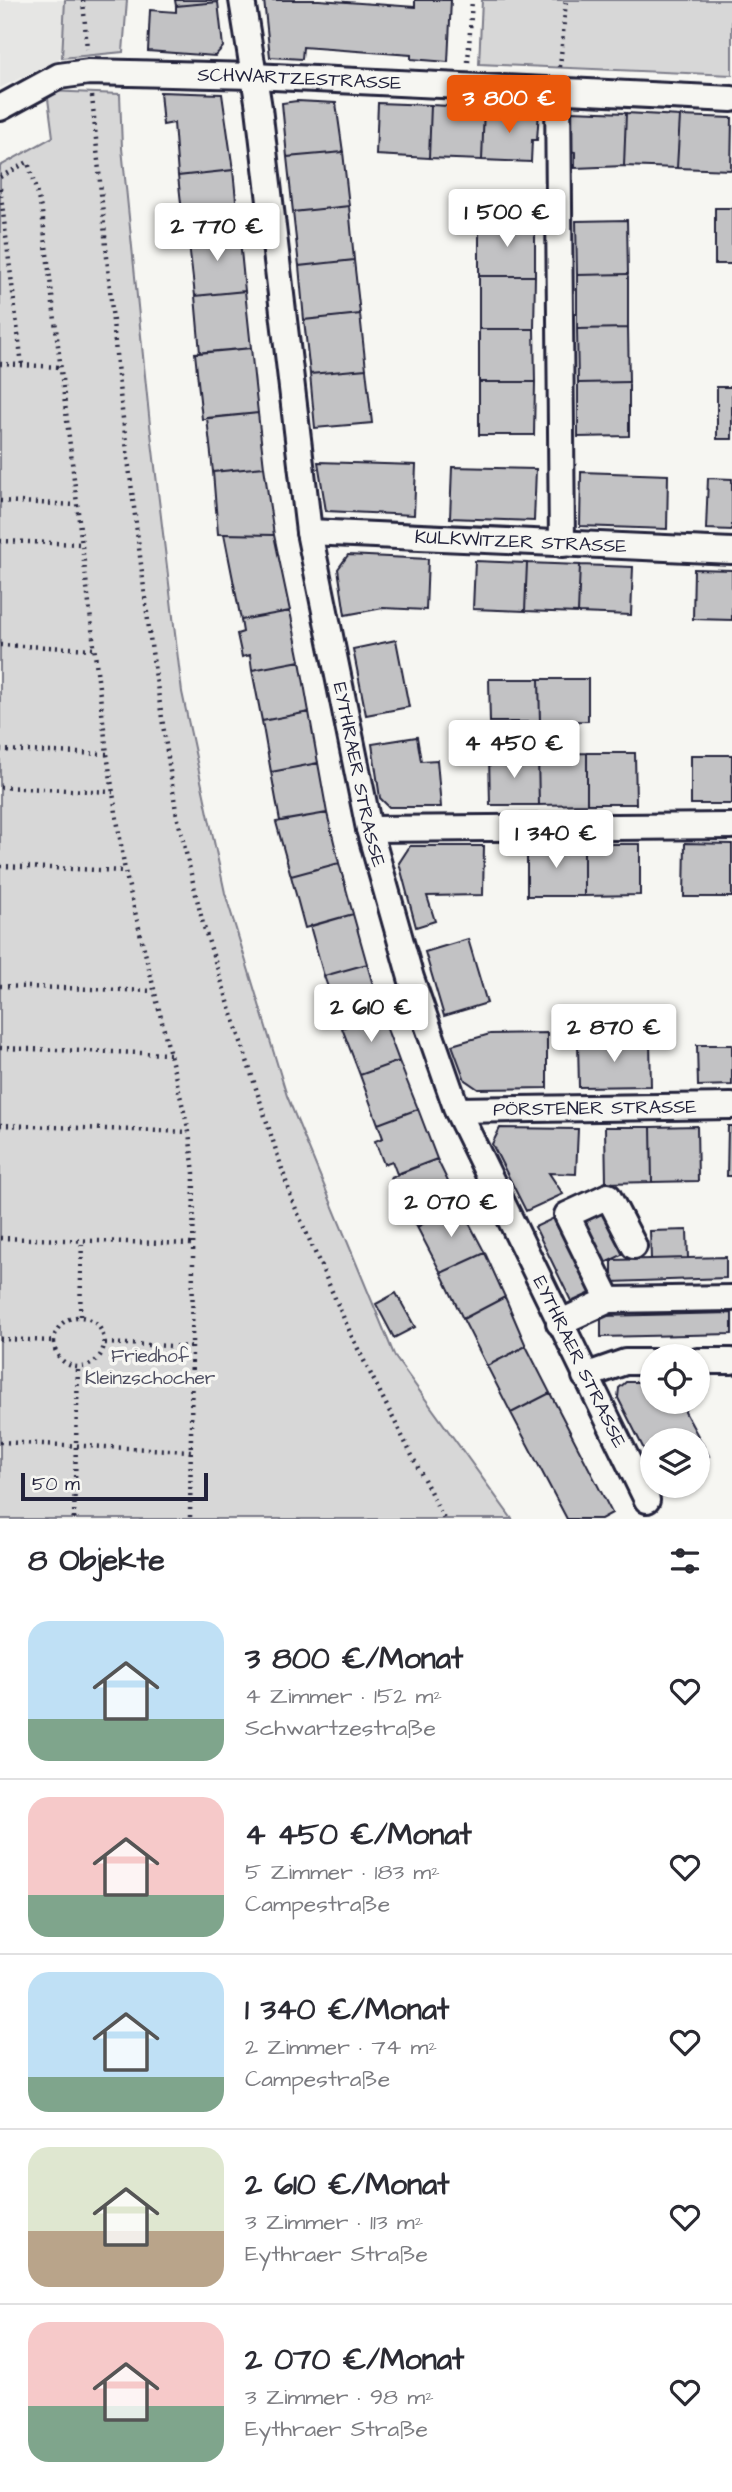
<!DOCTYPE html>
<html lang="de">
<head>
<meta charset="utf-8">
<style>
  :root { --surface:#fff; --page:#f7f7f7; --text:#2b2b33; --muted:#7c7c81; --line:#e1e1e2; --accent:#ea580c }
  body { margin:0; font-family:"Architects Daughter",sans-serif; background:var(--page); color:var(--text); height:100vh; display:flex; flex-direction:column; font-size:26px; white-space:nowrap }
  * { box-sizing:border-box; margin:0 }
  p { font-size:23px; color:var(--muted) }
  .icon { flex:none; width:38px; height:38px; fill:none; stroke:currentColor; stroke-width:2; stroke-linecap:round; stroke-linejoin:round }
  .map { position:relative; height:1519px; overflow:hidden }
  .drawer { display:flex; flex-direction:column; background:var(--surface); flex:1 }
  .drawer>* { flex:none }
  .fabs { position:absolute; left:640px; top:1344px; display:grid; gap:14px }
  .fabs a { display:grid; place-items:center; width:70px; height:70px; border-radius:50%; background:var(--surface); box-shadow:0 2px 5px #0004; font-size:35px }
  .scale { position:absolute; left:21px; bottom:18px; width:187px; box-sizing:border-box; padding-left:7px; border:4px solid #22223b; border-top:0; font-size:19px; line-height:24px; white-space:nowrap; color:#22223b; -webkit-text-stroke:5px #f6f6f2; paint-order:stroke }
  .price { position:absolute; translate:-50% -60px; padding:0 16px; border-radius:7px; background:#fff; color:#222; font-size:23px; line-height:46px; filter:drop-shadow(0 2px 4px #0008) }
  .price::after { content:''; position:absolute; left:50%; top:42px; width:21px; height:16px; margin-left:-10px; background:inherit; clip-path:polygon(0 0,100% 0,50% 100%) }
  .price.current { background:var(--accent); color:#fff }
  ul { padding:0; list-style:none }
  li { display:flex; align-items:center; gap:21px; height:175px; padding:0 28px }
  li+li { border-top:2px solid var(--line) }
  li span { display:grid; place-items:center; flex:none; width:196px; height:140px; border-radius:21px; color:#555 }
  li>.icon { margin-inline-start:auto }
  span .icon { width:84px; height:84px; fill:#fffc; stroke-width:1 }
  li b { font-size:30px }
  h2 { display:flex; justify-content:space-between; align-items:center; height:84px; padding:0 28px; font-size:30px }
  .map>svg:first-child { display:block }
  .built { fill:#e6e6e4 }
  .green { fill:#d7d7d7; stroke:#7c7c89; stroke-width:2 }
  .building { fill:#c2c2c4; stroke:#22223b; stroke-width:2 }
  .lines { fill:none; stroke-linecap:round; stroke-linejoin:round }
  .minor-casing { stroke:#22223b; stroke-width:30 }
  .path { stroke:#22223b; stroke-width:4.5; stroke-dasharray:2 5; stroke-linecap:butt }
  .minor { stroke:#f6f6f2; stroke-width:24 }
  .labels { text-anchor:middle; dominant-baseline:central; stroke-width:7; stroke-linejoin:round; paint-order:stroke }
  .street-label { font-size:19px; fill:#22223b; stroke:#f6f6f2 }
  .park-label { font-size:19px; fill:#4f4f62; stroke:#f6f6f2 }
</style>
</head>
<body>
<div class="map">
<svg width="732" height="1519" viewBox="0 0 732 1519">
  <rect width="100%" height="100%" fill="#f6f6f2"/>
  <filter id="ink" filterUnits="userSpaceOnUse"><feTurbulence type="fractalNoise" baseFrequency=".0143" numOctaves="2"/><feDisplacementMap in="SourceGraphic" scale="14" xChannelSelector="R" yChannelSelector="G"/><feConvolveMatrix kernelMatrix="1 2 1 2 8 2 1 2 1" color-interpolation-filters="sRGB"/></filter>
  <g filter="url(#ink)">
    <!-- built -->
    <path class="built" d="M0 0H65V20L62 58 0 88Z"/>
    <!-- green -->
    <path class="green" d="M65 0H127L123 52 62 58Z
      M482 0H732V75L479 64Z
      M47 91 120 94 122 148 150 425 182 692 225 893 287 1096 395 1357 512 1519H0V166L53 137Z"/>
    <!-- building -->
    <path class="building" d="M175 0H218V2L176 6Z
      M264 0H319L415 7V0H451L448 62 411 59V55L303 47 302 59 270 57Z
      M218 2 223 47 215 56 148 51 150 10 176 12V6Z
      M160 92 222 94 233 170 178 176 174 123 163 125Z
      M297 101 336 103 343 152 287 157 282 103Z
      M378 103 431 105 429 158 376 155Z
      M431 105 484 108 482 160 429 158Z
      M484 108 539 111 537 140H532L531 162 482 160Z
      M571 111 626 113 624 166 575 168V152L570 151Z
      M626 113 680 116 677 168 624 166Z
      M680 116 732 118 731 170 677 168Z
      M343 152 349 206 293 212 287 157Z
      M233 170 239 230 188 235V229L184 230 178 176Z
      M349 206 354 260 299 266 293 212Z
      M715 208H732V264H715Z
      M627 220 628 274 577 275 576 221Z
      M479 222H535V276H479Z
      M239 230 245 291 195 296 188 235Z
      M354 260 360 314 304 320 299 266Z
      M628 274V328L577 329V275Z
      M479 276H535L534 329H479Z
      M245 291 251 348 200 353 195 296Z
      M360 314 366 369 310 374 304 320Z
      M628 328 629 382 578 383 577 329Z
      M479 329H534L535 382H479Z
      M251 348 258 413 202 419 195 353Z
      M366 369 372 423 315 428 310 374Z
      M479 382H535L534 435H479Z
      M629 382V436L578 437V383Z
      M717 387H732V439H717Z
      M258 413 264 467 213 472 207 418Z
      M318 462 416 465 414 515 326 511Z
      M264 467 274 535 218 534 213 472Z
      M452 467 536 469 534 521 450 518Z
      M581 472 668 475 667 529 580 526Z
      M708 478 732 479V530L706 529Z
      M224 534 274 535 290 611 241 620Z
      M348 555 428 559 426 610 383 608 345 615 338 569Z
      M475 561 527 563 525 611 473 609Z
      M527 563 580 565 578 613 525 611Z
      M580 565 633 567 631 615 578 613Z
      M694 569 732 570V620L693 619Z
      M290 611 300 661 252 670 250 655 242 657 237 634 243 632 241 620Z
      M396 640 409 707 366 715 353 649Z
      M300 661 309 712 262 721 252 670Z
      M489 679H539L540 722H490Z
      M539 679H588V721L540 722Z
      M309 712 318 763 271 772 262 721Z
      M417 737 421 761 437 760 441 807H389L380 798 372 744Z
      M587 753V804L539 805 538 754Z
      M587 753H635L636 804H587Z
      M538 754 539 805H490L489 755Z
      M691 755H732V804H691Z
      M318 763 327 813 280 821 271 772Z
      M327 813 339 863 291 876 276 822Z
      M685 843 732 844V897H684Z
      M584 844V896H527V845Z
      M584 844H640V895L584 896Z
      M410 846H484L483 895 427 896 435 921 416 927 399 863Z
      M339 863 353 914 305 928 291 876Z
      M353 914 367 964 324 976 310 926Z
      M468 939 487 1003 444 1016 425 952Z
      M367 964 381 1013 342 1028 336 1013 330 1015 322 992 329 990 324 976Z
      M381 1013 399 1061 360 1075 342 1028Z
      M547 1033V1088L478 1089 465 1080 452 1045 490 1034Z
      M650 1041 651 1086 579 1087 578 1042Z
      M697 1045H732V1085L698 1086Z
      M399 1061 418 1109 378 1124 360 1075Z
      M418 1109 437 1159 397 1174 392 1161 384 1164 375 1141 383 1138 378 1124Z
      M697 1126 698 1181 652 1182 651 1127Z
      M728 1126H732V1176H727Z
      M605 1127H651L652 1182 606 1183Z
      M500 1128 578 1129 576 1174 549 1173 563 1194 526 1211 492 1144Z
      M437 1159 459 1204 417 1227 391 1177Z
      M459 1204 485 1253 441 1273 417 1227Z
      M603 1206 626 1253 605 1263 582 1216Z
      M554 1218 591 1294 572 1303 535 1227Z
      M687 1230 688 1258 651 1259 650 1231Z
      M485 1253 505 1297 463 1319 441 1273Z
      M726 1257V1278L612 1282V1260Z
      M396 1293 415 1327 394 1338 376 1304Z
      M505 1297 526 1346 487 1366 463 1319Z
      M732 1313V1334L601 1337V1316Z
      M526 1346 550 1393 511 1413 487 1366Z
      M626 1382H653V1402H686L685 1412 709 1456 698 1461V1440H653V1467L618 1398 619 1388Z
      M550 1393 612 1513 601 1519H567L511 1413Z"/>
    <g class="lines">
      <!-- minor casing -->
      <g class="minor-casing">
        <g id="minor">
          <path id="s1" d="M242 0 259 108 309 532 369 829 411 978 457 1110 647 1500"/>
          <path d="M558 92 562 544"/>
          <path id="s2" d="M0 108 59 76 89 72 253 76 732 99"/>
          <path id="s3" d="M309 532 732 551"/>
          <path d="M369 829 732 826"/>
          <path id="s4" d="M457 1110 732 1106"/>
          <path d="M609 1300 567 1215 608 1196 634 1246"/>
          <path d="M559 1323 609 1300 732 1298"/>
          <path d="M698 1361H732"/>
          <path d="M585 1376 625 1362H653"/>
        </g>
      </g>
      <!-- path -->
      <path class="path" d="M83 0 87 49
        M468 62 472 0
        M560 67 566 0
        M92 96 119 386 151 645 176 811 203 924 292 1200 352 1337 444 1519
        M0 177 28 162 42 212 107 754 125 871 189 1132 194 1173 190 1519
        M0 188 22 365
        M0 364 60 367
        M0 501 76 505
        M0 541 81 544
        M0 645 94 649
        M0 750 107 754
        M0 787 113 792
        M0 866 125 871
        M0 986 154 991
        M0 1048 170 1054
        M0 1125 189 1132
        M0 1238 192 1244
        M80 1316 82 1239
        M54 1342a25 25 0 1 1 50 0a25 25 0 1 1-50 0Z
        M0 1339 54 1341
        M105 1343 193 1347
        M0 1442 191 1451
        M74 1519 78 1368"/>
      <!-- minor -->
      <use href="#minor" class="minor"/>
    </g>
  </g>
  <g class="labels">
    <!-- street labels -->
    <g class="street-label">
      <text stroke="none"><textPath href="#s2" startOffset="308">SCHWARTZESTRASSE</textPath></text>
      <text stroke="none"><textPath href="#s3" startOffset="212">KULKWITZER STRASSE</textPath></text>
      <text stroke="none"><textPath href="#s1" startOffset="784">EYTHRAER STRASSE</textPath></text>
      <text stroke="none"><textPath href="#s4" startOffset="138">PÖRSTENER STRASSE</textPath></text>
      <text stroke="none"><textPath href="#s1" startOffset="1414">EYTHRAER STRASSE</textPath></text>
    </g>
    <!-- park labels -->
    <g class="park-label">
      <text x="150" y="1356">Friedhof<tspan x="150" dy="22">Kleinzschocher</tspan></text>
    </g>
  </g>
</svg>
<div class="fabs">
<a><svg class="icon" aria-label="locate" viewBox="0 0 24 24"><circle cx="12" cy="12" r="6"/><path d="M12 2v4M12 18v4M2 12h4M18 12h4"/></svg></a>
<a><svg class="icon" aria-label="layers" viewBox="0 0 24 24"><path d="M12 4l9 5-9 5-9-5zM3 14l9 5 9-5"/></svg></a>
</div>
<div class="scale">50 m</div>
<b class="price current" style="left:509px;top:135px">3 800 €</b>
<b class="price" style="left:507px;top:249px">1 500 €</b>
<b class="price" style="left:217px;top:263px">2 770 €</b>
<b class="price" style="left:514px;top:780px">4 450 €</b>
<b class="price" style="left:556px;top:870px">1 340 €</b>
<b class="price" style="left:371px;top:1044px">2 610 €</b>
<b class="price" style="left:614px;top:1064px">2 870 €</b>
<b class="price" style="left:451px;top:1239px">2 070 €</b>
</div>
<section class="drawer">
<h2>8 Objekte<svg class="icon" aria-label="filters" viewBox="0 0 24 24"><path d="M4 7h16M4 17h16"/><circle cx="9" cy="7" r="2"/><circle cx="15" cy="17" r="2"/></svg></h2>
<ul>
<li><span style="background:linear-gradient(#bfe0f5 70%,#7fa58c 0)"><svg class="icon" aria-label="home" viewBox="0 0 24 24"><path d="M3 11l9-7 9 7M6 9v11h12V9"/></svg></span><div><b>3 800 €/Monat</b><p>4 Zimmer · 152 m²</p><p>Schwartzestraße</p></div><svg class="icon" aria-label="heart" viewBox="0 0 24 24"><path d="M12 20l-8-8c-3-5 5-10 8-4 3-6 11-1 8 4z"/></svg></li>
<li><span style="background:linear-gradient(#f6c9c9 70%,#7fa58c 0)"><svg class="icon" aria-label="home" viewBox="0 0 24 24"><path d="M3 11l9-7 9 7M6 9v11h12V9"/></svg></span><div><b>4 450 €/Monat</b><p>5 Zimmer · 183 m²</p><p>Campestraße</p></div><svg class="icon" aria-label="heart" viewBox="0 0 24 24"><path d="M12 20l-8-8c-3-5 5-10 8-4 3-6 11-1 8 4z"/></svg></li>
<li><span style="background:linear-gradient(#bfe0f5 75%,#7fa58c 0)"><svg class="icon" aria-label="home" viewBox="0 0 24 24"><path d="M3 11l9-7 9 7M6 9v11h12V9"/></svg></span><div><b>1 340 €/Monat</b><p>2 Zimmer · 74 m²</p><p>Campestraße</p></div><svg class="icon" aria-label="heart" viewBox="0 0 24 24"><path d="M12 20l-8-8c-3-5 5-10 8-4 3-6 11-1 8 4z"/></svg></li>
<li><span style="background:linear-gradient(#dfe7d0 60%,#b9a48a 0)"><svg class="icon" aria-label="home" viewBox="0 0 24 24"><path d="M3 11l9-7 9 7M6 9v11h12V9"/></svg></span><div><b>2 610 €/Monat</b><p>3 Zimmer · 113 m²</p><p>Eythraer Straße</p></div><svg class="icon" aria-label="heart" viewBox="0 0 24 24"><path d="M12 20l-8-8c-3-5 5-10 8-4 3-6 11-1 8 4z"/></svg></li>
<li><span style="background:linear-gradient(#f6c9c9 60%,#7fa58c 0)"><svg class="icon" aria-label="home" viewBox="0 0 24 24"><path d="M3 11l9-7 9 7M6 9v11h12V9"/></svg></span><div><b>2 070 €/Monat</b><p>3 Zimmer · 98 m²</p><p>Eythraer Straße</p></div><svg class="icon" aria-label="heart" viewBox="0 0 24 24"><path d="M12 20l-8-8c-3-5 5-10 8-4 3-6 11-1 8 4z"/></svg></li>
</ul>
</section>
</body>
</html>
